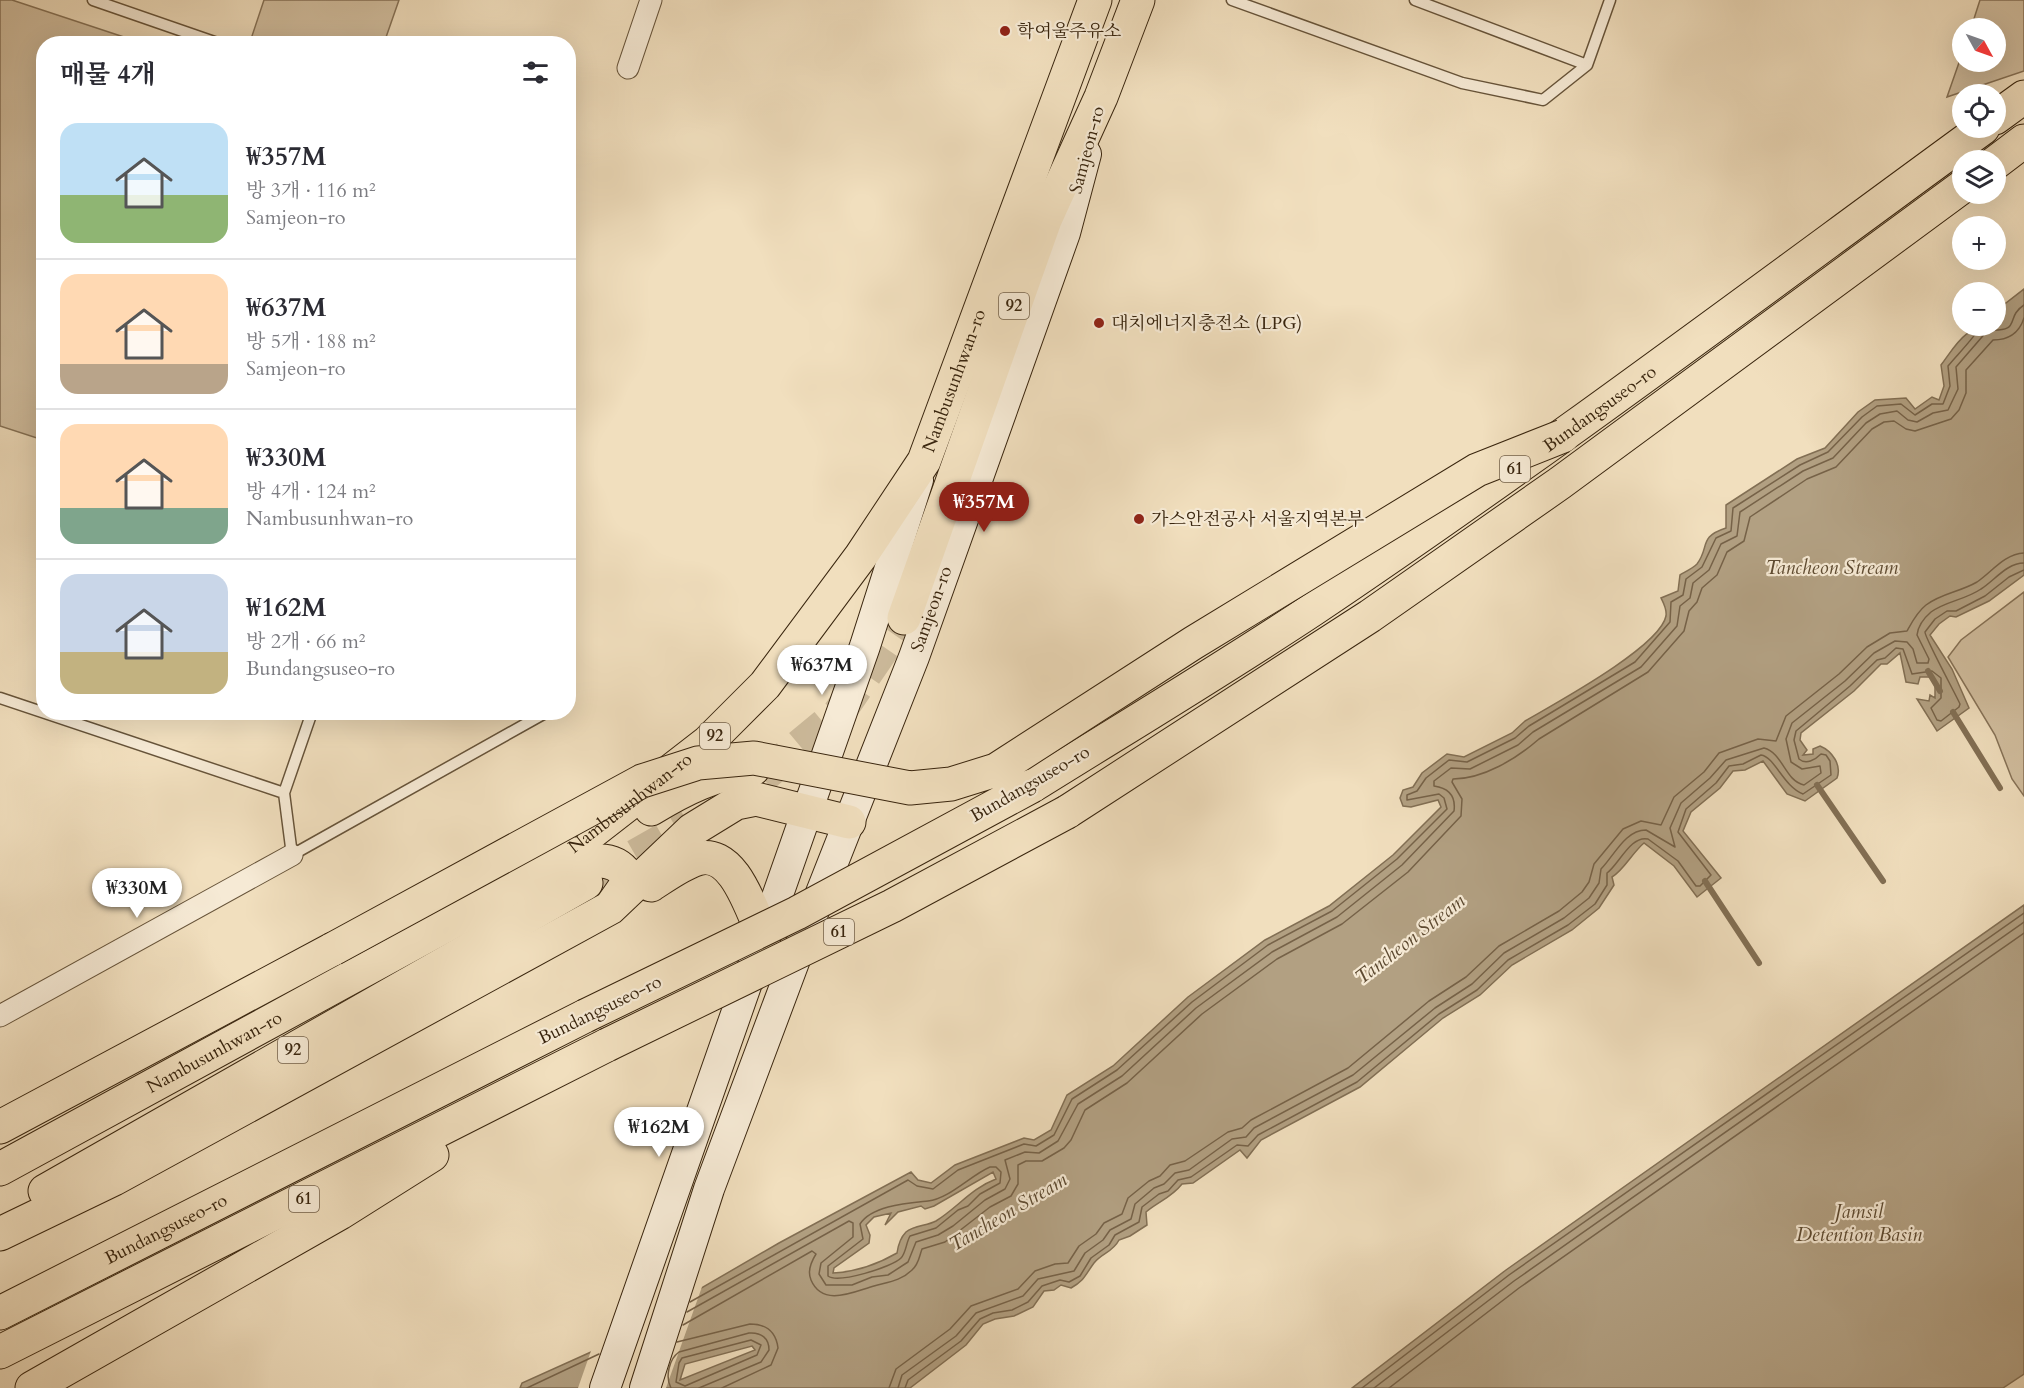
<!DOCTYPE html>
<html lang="ko">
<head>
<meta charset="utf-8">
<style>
  :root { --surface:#fff; --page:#f7f7f7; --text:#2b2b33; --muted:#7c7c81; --line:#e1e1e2; --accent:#8f2418 }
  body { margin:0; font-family:Cardo,"Noto Serif KR",serif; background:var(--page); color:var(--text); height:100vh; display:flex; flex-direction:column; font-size:22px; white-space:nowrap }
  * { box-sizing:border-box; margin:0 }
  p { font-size:20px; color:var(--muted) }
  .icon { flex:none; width:33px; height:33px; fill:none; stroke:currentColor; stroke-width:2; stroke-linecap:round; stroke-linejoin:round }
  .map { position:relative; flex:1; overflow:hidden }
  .details { position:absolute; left:36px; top:36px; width:540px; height:684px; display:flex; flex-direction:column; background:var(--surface); border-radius:24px; box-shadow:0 6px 24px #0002 }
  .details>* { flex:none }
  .needle { width:39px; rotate:130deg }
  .tools { position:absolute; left:1952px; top:18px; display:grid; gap:12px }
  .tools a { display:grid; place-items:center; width:54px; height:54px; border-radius:50%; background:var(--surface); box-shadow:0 6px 24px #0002; font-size:30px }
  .price { position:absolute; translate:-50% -51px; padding:0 14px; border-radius:21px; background:#fff; color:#222; font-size:20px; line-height:39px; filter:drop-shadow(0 2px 3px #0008) }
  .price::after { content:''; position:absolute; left:50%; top:36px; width:18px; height:14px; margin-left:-9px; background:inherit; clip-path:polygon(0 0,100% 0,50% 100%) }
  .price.selected { background:var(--accent); color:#fff }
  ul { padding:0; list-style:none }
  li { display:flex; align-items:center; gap:18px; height:150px; padding:0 24px }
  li+li { border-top:2px solid var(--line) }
  li span { display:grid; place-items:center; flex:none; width:168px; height:120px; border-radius:18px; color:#555 }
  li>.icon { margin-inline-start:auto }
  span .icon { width:72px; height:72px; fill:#fffc; stroke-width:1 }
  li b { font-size:26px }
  h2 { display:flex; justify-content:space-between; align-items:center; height:72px; padding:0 24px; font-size:26px }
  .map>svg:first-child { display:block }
  .green { fill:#d2bfa0; stroke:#867257; stroke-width:1.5 }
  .water { fill:#b2a082; stroke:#826f54; stroke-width:1.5; fill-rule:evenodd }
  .pier { fill:#f1dfbe }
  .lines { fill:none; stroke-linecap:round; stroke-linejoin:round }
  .shore { stroke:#766248; stroke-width:1.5 }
  .stream { stroke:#826f54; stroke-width:6 }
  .primary-tunnel { stroke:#ccba9b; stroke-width:33; stroke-dasharray:33 16; stroke-linecap:butt }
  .service-casing { stroke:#67543a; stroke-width:13 }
  .minor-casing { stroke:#67543a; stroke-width:23 }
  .secondary-casing { stroke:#39250e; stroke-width:32 }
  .primary-casing { stroke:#39250e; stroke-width:35 }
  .trunk-casing { stroke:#39250e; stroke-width:35 }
  .service { stroke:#f6ead5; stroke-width:10 }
  .minor { stroke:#f6ead5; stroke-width:21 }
  .secondary { stroke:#f6ead5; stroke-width:30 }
  .primary { stroke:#f1dfbe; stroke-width:33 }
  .trunk { stroke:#f1dfbe; stroke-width:33 }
  .trunk-bridge-casing { stroke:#39250e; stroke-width:35; stroke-linecap:butt }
  .trunk-bridge { stroke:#f1dfbe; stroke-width:33 }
  .poi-dot { fill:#8f2418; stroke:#f6ead5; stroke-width:2 }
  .labels { text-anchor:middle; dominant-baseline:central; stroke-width:4.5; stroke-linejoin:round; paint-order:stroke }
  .shield { fill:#f6ead5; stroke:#72604a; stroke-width:1.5 }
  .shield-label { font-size:16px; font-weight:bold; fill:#39250e }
  .poi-label { font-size:18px; fill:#39250e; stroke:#f6ead5; text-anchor:start }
  .street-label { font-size:18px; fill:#39250e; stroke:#f6ead5 }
  .water-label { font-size:20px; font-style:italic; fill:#5d4a31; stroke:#f6ead5 }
</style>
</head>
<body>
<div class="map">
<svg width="2024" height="1388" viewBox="0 0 2024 1388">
  <rect width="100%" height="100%" fill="#f1dfbe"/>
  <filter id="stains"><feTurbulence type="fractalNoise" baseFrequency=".00333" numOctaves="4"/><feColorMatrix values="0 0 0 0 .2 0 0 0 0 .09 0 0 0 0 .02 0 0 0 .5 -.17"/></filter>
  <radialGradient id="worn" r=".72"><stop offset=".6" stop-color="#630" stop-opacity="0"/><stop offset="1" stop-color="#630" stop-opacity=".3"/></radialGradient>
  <!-- green -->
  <path class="green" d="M0 0H12L142 43 44 44 43 440 0 426Z
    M264 0H399L384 43 264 44 251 39Z
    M1980 0H2024V71L1947 97 1962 54V62H1995V28H1971Z
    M2024 592V796L2012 779 1995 735 1948 657 1961 640Z"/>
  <!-- water -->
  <path class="water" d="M2024 289V575L1989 601 1956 617 1950 616 1939 624 1930 635 1952 669 1969 708 1937 731 1917 699 1929 701 1930 695 1935 698V681L1931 677H1920L1918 684 1906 682 1900 653 1887 664H1881L1854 691 1801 733 1800 740 1807 750 1803 755 1813 754V749L1820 746C1832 751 1842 765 1837 778L1805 801 1787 794 1763 761 1745 770 1733 771 1720 788 1691 812 1683 831 1721 878 1697 897 1674 866 1644 843C1633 852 1623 871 1612 877L1614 885 1599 908 1572 930 1512 965 1480 995 1443 1018 1360 1087 1261 1140 1247 1158 1240 1150 1193 1183 1182 1184C1172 1197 1158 1202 1146 1212L1147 1225 1130 1236 1119 1240C1113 1252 1102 1253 1094 1263 1085 1275 1085 1280 1071 1288L1061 1285 1054 1290 1044 1291 1033 1307 1014 1316 995 1319 983 1324 966 1345 910 1388H520L522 1383 591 1352 779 1243 911 1172 918 1180 931 1183 955 1165 1024 1138 1034 1140 1051 1130 1067 1095 1113 1066 1188 997 1265 940 1329 906 1393 855 1441 807 1438 800 1411 807 1403 806 1400 798 1403 790 1413 787 1422 773 1447 754 1464 757 1512 733 1525 721C1554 704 1660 647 1666 616 1667 609 1664 604 1661 598L1678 591 1680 575C1685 572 1693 568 1697 564 1710 547 1698 537 1726 528V505L1797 459 1825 448 1858 412 1875 400 1906 398 1915 409 1932 397 1939 400 1944 386 1941 365C1958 342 1965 326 1995 326V316L1999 318 2002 314 1997 310ZM993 1172 996 1179C972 1188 957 1208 936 1221 927 1226 914 1225 906 1232 900 1238 898 1246 897 1253 878 1264 855 1272 833 1273L834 1268 869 1243 870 1235 866 1225 874 1217 891 1213 885 1225 898 1212 921 1206 925 1209 934 1206ZM752 1346 755 1350 680 1380 685 1364Z
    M2024 905V1374L2003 1388H1352L1506 1270Z"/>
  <!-- pier -->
  <path class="pier" d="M703 1284 666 1388H578L592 1348Z"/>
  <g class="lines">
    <!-- shore -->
    <path class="shore" d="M990 1167H996L1001 1172 1000 1183 980 1194 968 1206 958 1210 936 1228 910 1236C906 1243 906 1253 901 1258 892 1267 838 1284 828 1276V1266L863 1239 860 1224C872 1205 909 1203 928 1201 949 1199 971 1175 990 1167Z
      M690 1302 908 1180 917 1186 933 1189 958 1170 1024 1144 1036 1146 1054 1135 1072 1099 1117 1070 1192 1002 1268 945 1332 911 1397 859 1447 809 1444 798 1439 794 1407 800V795L1417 791 1426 778 1449 760 1467 762 1515 738 1529 726 1635 662 1670 622 1671 602 1683 595 1686 579 1702 567 1716 538 1731 531 1733 508 1800 465 1828 452 1862 417 1877 406 1901 404 1915 415 1932 404H1943L1950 386 1948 366C1955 357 1979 333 1980 326
      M687 1312 849 1221 853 1223V1237L821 1263 819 1274 826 1285H852L872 1277 888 1275 908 1262 916 1242 938 1235 953 1226 985 1200 1005 1189 1010 1179 1005 1160 1025 1152 1039 1153 1058 1141 1078 1104 1122 1076 1196 1008 1272 952 1337 917 1402 865 1454 811C1456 796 1448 788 1434 786V781L1451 768 1470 769 1518 745 1533 732 1641 667 1677 626 1680 606 1690 598 1693 583 1709 570 1721 544 1737 536 1740 512 1803 471 1833 458 1866 423 1880 414 1897 411 1908 420 1917 422 1933 413 1948 410 1958 389 1956 367 1988 330C2023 332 2004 318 2024 305
      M683 1325 812 1251 816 1254C811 1262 807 1271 811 1280 823 1308 855 1291 874 1286 888 1282 901 1281 912 1270 919 1264 919 1257 922 1249L945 1242 990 1207 1011 1196 1018 1184V1165L1026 1161H1042L1064 1148 1071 1140 1085 1110 1127 1083 1202 1014 1277 959 1342 924 1408 872 1461 816 1462 799 1452 782 1453 779C1483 779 1516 759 1539 739L1648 672 1684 631 1689 611 1697 602 1702 588 1717 575 1727 552 1744 541 1750 517 1807 479 1836 467 1872 429 1884 422 1894 421 1906 429 1915 431 1951 419 1959 410 1966 393V370L1993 340C2008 340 2019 334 2024 318
      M751 1340 761 1345 757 1355 685 1386 676 1382 679 1363 682 1358Z
      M677 1342 750 1324C766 1324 776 1332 778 1348L771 1365 722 1388
      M527 1388 599 1354
      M671 1388C665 1377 669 1359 679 1352L749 1333C761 1332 769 1338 769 1350L761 1362 699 1388
      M889 1388 896 1369 950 1329 971 1306 1018 1289 1035 1271 1055 1264 1068 1263 1079 1246 1096 1234 1104 1223 1122 1214 1128 1198 1149 1181 1160 1176 1170 1165 1185 1161 1228 1132 1242 1128 1251 1120 1348 1068 1429 1001 1466 977 1499 946 1559 911 1582 892 1589 882 1594 864 1623 829 1641 821 1661 825 1674 797 1704 772 1719 753 1758 739 1776 741 1786 716 1839 674 1867 647 1890 633 1907 631C1912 622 1917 612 1926 605 1942 593 1960 592 1977 582 1992 572 2004 554 2024 553
      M898 1388 902 1375 956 1336 976 1313 1023 1296 1038 1279 1074 1271 1085 1253 1103 1240 1110 1230 1131 1219 1135 1204 1154 1188 1164 1184 1175 1173 1189 1170 1232 1139 1246 1137 1254 1128 1353 1075 1435 1008 1472 984 1504 953 1564 918 1589 898 1599 883 1601 869C1614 856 1625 830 1646 830L1675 847 1670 828 1681 803 1710 778 1726 760 1764 748C1783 753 1785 781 1804 785L1821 773 1820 766 1802 769 1791 762 1786 739 1792 723 1845 681 1874 653 1895 641 1907 642 1913 649 1917 663H1928L1929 659 1917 635C1918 626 1924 618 1931 612 1946 601 1965 600 1981 589 1995 580 2007 563 2024 563
      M905 1388 908 1380 961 1341 980 1319 993 1313 1012 1310 1028 1302 1042 1286 1060 1280 1069 1282 1080 1276 1091 1258 1109 1245 1115 1235 1139 1222 1142 1207 1159 1194 1168 1191 1178 1180 1191 1177 1237 1145 1248 1146 1258 1135 1357 1082 1439 1014 1477 990 1508 960 1568 925 1595 904 1607 885V873C1619 864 1631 835 1648 839L1678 861 1696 886H1700L1711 875 1678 832 1686 809 1716 783 1729 766 1743 764 1761 755C1775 757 1783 786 1803 794L1831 775 1830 761 1826 755 1821 754C1815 760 1806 765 1799 759L1794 740 1796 731 1850 686 1877 660 1885 658 1896 648 1903 649 1912 674 1932 671 1941 678V698L1931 708 1937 720 1941 721 1959 707 1960 704C1955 693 1924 636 1925 632L1935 619 1947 611H1956L1985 596 2009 577 2024 570
      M1362 1388 1509 1275 2024 913
      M1374 1388 1514 1281 2024 922
      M1389 1388 1519 1288 2024 933"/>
    <!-- stream -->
    <path class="stream" d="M1928 671 1940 691
      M1953 712 2000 788
      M1817 785 1883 881
      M1705 881 1759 963"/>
    <!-- primary-tunnel -->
    <path class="primary-tunnel" d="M762 777 839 713 904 618
      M593 880 689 825"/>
    <!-- service casing -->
    <g class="service-casing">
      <path id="service" d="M93 0 220 44
        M1232 0 1462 83 1543 100 1587 65 1610 0
        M1415 0 1587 65
        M0 698 284 793 312 712
        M284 793 292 855 547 712"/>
    </g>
    <!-- minor casing -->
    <g class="minor-casing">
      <path id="minor" d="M628 68 651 0
        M0 1016 292 855"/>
    </g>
    <!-- secondary casing -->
    <g class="secondary-casing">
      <g id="secondary">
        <path d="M605 1388 865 646 918 480"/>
        <path id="s1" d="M645 1388 709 1189 800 946 914 657 1065 233 1086 154"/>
      </g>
    </g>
    <!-- primary casing -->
    <g class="primary-casing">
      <g id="primary">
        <path d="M904 618 1045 220 1101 97 1138 0"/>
        <path d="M651 809C684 789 714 774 753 769"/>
        <path d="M551 873C577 866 609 849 627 875V884L613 904"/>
        <path d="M651 885C665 876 681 864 697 859 734 847 752 912 764 937"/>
        <path id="s2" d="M0 1169 533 878 708 742 765 685 861 556 924 461 1095 0"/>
        <path d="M45 1191 586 883"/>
        <path d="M0 1234 114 1179 610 908 692 830 736 803 756 799 849 822"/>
      </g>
    </g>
    <!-- trunk casing -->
    <g class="trunk-casing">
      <g id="trunk">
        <path d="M1995 118 2024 97"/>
        <path d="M1995 163 2024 141"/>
        <path id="s3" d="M1032 786C1125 728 1220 671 1312 610 1541 456 1761 290 1983 128"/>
        <path d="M1067 812 1370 616 1560 483 1962 187"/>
        <path d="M0 1127 333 949"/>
        <path id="s4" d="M0 1313 585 1016"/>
        <path d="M0 1352 607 1045"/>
        <path d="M32 1388 340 1213 432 1155"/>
      </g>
    </g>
    <!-- service -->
    <use href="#service" class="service"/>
    <!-- minor -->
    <use href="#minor" class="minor"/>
    <!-- secondary -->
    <use href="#secondary" class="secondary"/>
    <!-- primary -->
    <use href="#primary" class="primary"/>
    <!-- trunk -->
    <use href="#trunk" class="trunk"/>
    <!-- trunk-bridge casing -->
    <g class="trunk-bridge-casing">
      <path id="trunk-bridge" d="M333 949 642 781 698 763 754 758 910 788 951 784 996 770 1193 643 1477 470 1563 436
        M585 1016 797 913 1032 786
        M607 1045 892 906 1067 812"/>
    </g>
    <!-- trunk-bridge -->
    <use href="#trunk-bridge" class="trunk-bridge"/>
  </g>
  <!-- markers -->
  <g class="poi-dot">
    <circle cx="1005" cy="31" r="6"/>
    <circle cx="1099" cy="323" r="6"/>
    <circle cx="1139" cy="519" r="6"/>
  </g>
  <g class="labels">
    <!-- shield labels -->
    <g class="shield">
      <rect x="999" y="293" width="30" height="26" rx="4.5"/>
      <rect x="1500" y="456" width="30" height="26" rx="4.5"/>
      <rect x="700" y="723" width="30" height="26" rx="4.5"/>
      <rect x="824" y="919" width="30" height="26" rx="4.5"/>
      <rect x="278" y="1037" width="30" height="26" rx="4.5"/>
      <rect x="289" y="1186" width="30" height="26" rx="4.5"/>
    </g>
    <g class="shield-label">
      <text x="1014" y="306">92</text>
      <text x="1515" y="469">61</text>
      <text x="715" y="736">92</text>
      <text x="839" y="932">61</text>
      <text x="293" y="1050">92</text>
      <text x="304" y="1199">61</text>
    </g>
    <!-- poi labels -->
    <g class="poi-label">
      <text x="1017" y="31">학여울주유소</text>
      <text x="1111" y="323">대치에너지충전소 (LPG)</text>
      <text x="1151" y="519">가스안전공사 서울지역본부</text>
    </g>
    <!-- street labels -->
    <g class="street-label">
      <text transform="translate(1087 150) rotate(-75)">Samjeon-ro</text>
      <text stroke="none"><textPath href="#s2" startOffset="1270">Nambusunhwan-ro</textPath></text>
      <text stroke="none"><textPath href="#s3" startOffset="682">Bundangsuseo-ro</textPath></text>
      <text stroke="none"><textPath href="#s1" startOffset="830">Samjeon-ro</textPath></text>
      <text transform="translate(1030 784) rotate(-30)">Bundangsuseo-ro</text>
      <text stroke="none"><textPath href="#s2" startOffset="730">Nambusunhwan-ro</textPath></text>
      <text transform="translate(600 1010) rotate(-26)">Bundangsuseo-ro</text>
      <text stroke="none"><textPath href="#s2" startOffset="244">Nambusunhwan-ro</textPath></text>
      <text stroke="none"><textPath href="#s4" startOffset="186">Bundangsuseo-ro</textPath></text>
    </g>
    <!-- water labels -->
    <g class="water-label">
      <text x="1832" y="567">Tancheon Stream</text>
      <text transform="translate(1410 939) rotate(-38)">Tancheon Stream</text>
      <text x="1859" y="1211">Jamsil<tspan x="1859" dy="23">Detention Basin</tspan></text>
      <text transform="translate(1008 1212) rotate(-31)">Tancheon Stream</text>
    </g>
  </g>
  <rect width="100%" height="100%" filter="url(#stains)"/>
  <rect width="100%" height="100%" fill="url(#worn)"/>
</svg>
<div class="tools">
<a><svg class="needle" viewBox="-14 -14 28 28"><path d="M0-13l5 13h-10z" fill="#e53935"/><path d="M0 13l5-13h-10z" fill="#7c7c81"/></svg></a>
<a><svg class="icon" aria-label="locate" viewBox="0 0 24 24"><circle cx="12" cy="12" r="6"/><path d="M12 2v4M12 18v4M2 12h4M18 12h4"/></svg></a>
<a><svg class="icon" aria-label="layers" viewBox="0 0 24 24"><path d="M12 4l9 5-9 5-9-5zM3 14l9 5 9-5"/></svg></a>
<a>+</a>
<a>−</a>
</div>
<b class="price selected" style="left:984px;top:533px">₩357M</b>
<b class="price" style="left:822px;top:696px">₩637M</b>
<b class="price" style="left:137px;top:919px">₩330M</b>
<b class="price" style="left:659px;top:1158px">₩162M</b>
<section class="details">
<h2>매물 4개<svg class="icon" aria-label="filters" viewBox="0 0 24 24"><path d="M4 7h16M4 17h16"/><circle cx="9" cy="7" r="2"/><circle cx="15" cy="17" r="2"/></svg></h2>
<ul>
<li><span style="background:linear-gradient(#bfe0f5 60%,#8fb573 0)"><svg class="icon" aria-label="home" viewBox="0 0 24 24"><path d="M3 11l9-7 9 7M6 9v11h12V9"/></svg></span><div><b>₩357M</b><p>방 3개 · 116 m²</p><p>Samjeon-ro</p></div></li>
<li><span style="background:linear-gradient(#ffd9b3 75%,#b9a48a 0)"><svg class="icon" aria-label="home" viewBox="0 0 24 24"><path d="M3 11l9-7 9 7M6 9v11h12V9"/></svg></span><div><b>₩637M</b><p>방 5개 · 188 m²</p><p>Samjeon-ro</p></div></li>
<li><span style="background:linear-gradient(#ffd9b3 70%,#7fa58c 0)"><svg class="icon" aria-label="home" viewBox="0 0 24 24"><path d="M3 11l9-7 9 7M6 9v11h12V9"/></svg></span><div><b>₩330M</b><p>방 4개 · 124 m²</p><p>Nambusunhwan-ro</p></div></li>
<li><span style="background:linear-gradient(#c9d6e8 65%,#c2b280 0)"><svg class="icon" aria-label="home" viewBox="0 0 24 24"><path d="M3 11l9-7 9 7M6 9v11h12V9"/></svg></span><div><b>₩162M</b><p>방 2개 · 66 m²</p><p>Bundangsuseo-ro</p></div></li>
</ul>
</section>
</div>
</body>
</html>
